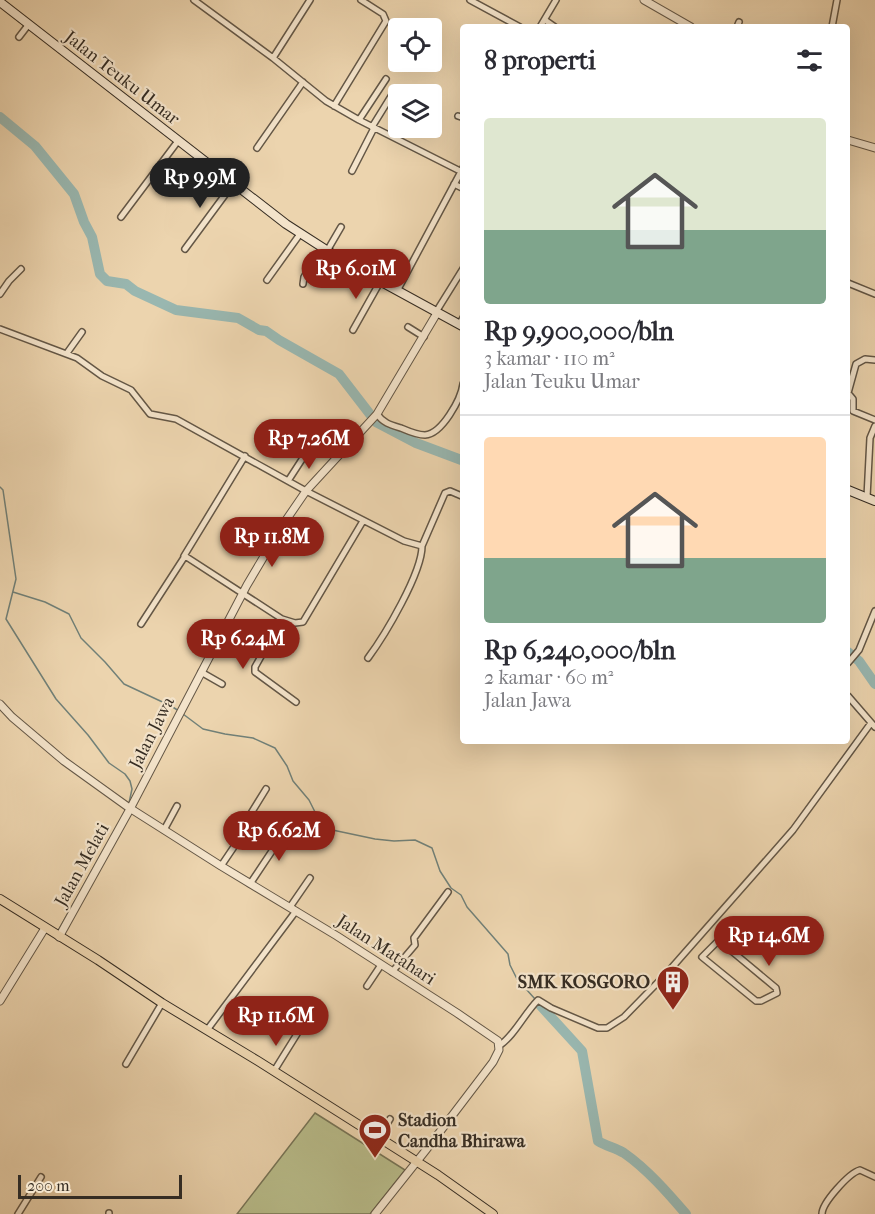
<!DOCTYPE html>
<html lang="id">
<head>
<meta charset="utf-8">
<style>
  :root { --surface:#fff; --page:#f2f2f3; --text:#2b2b33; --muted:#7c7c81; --line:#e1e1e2; --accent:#8f2418 }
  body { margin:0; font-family:"IM FELL French Canon",serif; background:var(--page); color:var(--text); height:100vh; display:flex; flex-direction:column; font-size:22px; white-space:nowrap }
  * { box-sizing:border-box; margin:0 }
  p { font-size:20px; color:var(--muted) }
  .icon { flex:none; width:33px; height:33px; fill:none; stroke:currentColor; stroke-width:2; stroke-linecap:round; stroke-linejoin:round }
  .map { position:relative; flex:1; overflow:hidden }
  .side { position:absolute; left:460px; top:24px; width:390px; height:720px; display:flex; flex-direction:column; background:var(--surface); border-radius:6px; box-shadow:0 6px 24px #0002 }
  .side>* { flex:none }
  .tools { position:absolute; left:388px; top:18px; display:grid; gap:12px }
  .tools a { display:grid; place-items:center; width:54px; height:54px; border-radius:6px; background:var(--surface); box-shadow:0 6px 24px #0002; font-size:30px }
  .scale { position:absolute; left:18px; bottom:15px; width:164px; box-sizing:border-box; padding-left:6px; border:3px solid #362d23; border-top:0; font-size:16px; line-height:21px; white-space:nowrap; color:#362d23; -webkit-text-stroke:4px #f3e3ca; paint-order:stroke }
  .price { position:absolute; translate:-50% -51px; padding:0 14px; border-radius:21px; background:var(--accent); color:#fff; font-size:20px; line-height:39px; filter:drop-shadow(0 2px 3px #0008) }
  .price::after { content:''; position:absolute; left:50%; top:36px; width:18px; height:14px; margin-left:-9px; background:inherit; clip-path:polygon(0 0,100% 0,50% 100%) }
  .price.selected { background:#222; color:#fff }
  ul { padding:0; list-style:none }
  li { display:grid; align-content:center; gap:12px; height:318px; padding:0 24px }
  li+li { border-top:2px solid var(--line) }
  li span { display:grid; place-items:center; height:186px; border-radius:6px; color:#555 }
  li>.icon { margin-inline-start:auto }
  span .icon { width:108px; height:108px; fill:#fffc; stroke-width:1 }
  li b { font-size:26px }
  h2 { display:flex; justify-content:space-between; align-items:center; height:72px; padding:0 24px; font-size:26px }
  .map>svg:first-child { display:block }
  .green { fill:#b8bc8a; stroke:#777456; stroke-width:1.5 }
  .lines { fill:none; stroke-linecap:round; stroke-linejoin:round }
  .stream { stroke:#718078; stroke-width:1.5 }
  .river { stroke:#99b7b0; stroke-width:10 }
  .minor-casing { stroke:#645746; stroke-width:8 }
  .tertiary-casing { stroke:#645746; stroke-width:9 }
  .secondary-casing { stroke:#362d23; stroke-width:10 }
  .primary-casing { stroke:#362d23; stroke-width:10 }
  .minor { stroke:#f3e3ca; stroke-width:5 }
  .tertiary { stroke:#f3e3ca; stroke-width:7 }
  .secondary { stroke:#f3e3ca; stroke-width:8 }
  .primary { stroke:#ecd4ae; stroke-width:8 }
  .labels { text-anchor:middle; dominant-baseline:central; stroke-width:4.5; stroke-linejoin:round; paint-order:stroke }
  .street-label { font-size:18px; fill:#362d23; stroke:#f3e3ca }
  .poi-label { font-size:18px; font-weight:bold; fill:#362d23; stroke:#f3e3ca; text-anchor:end }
</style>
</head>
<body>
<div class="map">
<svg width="875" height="1214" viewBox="0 0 875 1214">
  <rect width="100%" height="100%" fill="#ecd4ae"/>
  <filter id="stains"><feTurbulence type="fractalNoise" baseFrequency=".00333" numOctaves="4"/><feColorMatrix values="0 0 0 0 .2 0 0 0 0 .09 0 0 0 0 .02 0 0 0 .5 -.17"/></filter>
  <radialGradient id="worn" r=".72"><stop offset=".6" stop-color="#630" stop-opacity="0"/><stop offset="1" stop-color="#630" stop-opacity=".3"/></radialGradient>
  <!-- green -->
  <path class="green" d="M315 1113 405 1170 370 1214H237Z"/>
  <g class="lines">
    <!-- stream -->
    <path class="stream" d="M0 487 3 490 16 579 6 619 56 699 88 735 109 763 125 774 130 781 132 789 129 803
      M13 592 45 602 69 614 81 638 105 662 124 684 171 706 179 711
      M183 714 203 729 225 734 253 738 275 748 287 766 293 781 309 800 323 828 375 839 394 841 415 840 432 848 440 871 451 888 461 895 467 907 508 954 510 965 517 979 535 999
      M59 929 104 849"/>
    <!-- river -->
    <path class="river" d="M0 117 35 146 74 194 84 222 92 237 100 274 107 281 126 284 135 291 176 310 238 318 259 330 266 331 279 340 339 374 376 422 416 443 464 461
      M848 652 859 661 875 684
      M540 1005 582 1051 598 1141C606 1146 616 1148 624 1153 647 1169 668 1193 686 1214"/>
    <!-- minor casing -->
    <g class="minor-casing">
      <path id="minor" d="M194 0 273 58 326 101 359 120 460 171
        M470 0 520 27
        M545 20 555 27
        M540 27 556 0
        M737 27 739 22
        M832 27 837 0
        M19 37 29 24
        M273 58 310 0
        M334 106 386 21 383 14 361 0
        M458 116 464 118
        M359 120 386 79
        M372 127 393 93
        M257 148 303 82
        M352 171 374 128
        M454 184 464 189
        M121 217 178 141
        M185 249 233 184
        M327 251 341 227
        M267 280 300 234
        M848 283 875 294
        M303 284 304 277 322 248
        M397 291 464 166
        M0 294 9 281 21 269
        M436 312 464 267
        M459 325 464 316
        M408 327 424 337
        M0 329 77 358 102 376 131 390 150 414 176 419 306 491 404 541 422 546 445 493 450 491 464 497
        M353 330 380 282
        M67 353 82 332
        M875 360 865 359 856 364 848 393 853 399V411L875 420
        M377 414C383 423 391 425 401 428 408 431 417 435 425 435 442 434 461 399 463 384
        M288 481 310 447
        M867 497 870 438 875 426
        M184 556 245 456
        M282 619 255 667V672L296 702
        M141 624 185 556 282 619 295 623 303 622 363 521
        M368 658C385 635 422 573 422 546
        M848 663 859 650 875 611
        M201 672 222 684
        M848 696 875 727
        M164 830 177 806
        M221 866 246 829 245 823 266 789
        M250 884 288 827
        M290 907 310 878
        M717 942 722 943 776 988 777 993 761 1001H756L702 957Z
        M392 972 415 945 414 938 448 892
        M367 986 381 965
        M207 1030 296 911
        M499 1046C515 1035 524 1014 538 1000L551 1008 598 1028H607L624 1017 667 973 793 830 871 723
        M126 1064 162 1003
        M274 1071 297 1034
        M378 1138 390 1119
        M18 1214 41 1177
        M109 1214V1213
        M822 1214C822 1203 849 1173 860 1170L875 1177"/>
    </g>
    <!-- tertiary casing -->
    <g class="tertiary-casing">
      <path id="tertiary" d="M644 0 691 27
        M848 140 875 148
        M0 704 12 717 64 761 128 807 221 866 337 936 457 1013 498 1041 499 1050 493 1062 426 1150 375 1214
        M59 937 130 809 247 585 282 526 306 491 377 414 437 313
        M0 1001 45 928"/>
    </g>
    <!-- secondary casing -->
    <g class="secondary-casing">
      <path id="secondary" d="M0 2 286 224 345 262 464 327
        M848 490 875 501"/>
    </g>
    <!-- primary casing -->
    <g class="primary-casing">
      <path id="primary" d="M0 899 98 960 162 1003 258 1061 438 1175 493 1214"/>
    </g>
    <!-- minor -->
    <use href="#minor" class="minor"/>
    <!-- tertiary -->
    <use href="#tertiary" class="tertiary"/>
    <!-- secondary -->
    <use href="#secondary" class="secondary"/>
    <!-- primary -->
    <use href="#primary" class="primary"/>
  </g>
  <!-- icons -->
  <defs>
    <g id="building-pin" transform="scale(1.725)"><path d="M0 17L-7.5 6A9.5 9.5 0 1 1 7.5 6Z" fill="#8f2418" stroke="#f3e3ca"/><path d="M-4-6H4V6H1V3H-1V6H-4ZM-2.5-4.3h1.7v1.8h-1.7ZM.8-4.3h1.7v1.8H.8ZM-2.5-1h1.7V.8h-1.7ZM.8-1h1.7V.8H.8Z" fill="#fff"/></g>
    <g id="stadium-pin" transform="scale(1.725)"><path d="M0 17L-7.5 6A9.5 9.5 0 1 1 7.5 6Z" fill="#8f2418" stroke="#f3e3ca"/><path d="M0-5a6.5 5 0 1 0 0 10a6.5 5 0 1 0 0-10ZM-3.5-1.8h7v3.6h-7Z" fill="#fff"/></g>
  </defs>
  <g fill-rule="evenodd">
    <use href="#building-pin" x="673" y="982"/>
    <use href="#stadium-pin" x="375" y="1130"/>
  </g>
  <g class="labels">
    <!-- street labels -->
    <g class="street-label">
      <text transform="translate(122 78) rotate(38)">Jalan Teuku Umar</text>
      <text transform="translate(152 733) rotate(-63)">Jalan Jawa</text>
      <text transform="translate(82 865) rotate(-61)">Jalan Melati</text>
      <text transform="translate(386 950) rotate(33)">Jalan Matahari</text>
    </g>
    <!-- poi labels -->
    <g class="poi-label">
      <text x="650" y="982">SMK KOSGORO</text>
      <text x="398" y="1120" text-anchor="start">Stadion<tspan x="398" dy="21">Candha Bhirawa</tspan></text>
    </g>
  </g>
  <rect width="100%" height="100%" filter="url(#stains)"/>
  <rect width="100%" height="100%" fill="url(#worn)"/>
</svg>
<div class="tools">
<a><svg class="icon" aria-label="locate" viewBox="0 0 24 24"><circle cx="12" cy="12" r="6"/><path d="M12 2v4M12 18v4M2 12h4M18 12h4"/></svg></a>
<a><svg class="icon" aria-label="layers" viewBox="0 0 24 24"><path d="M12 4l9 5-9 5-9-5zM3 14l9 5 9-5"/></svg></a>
</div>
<div class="scale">200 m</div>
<b class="price selected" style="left:200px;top:209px">Rp 9.9M</b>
<b class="price" style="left:356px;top:300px">Rp 6.01M</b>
<b class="price" style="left:309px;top:470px">Rp 7.26M</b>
<b class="price" style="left:272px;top:568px">Rp 11.8M</b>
<b class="price" style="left:243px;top:670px">Rp 6.24M</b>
<b class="price" style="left:279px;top:862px">Rp 6.62M</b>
<b class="price" style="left:769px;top:967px">Rp 14.6M</b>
<b class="price" style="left:276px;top:1047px">Rp 11.6M</b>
<section class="side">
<h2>8 properti<svg class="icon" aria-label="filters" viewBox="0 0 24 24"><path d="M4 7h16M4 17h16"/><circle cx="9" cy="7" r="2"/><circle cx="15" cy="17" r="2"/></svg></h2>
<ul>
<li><span style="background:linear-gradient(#dfe7d0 60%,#7fa58c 0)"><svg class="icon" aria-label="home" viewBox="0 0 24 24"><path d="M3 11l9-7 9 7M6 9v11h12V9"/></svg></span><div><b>Rp 9,900,000/bln</b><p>3 kamar · 110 m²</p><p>Jalan Teuku Umar</p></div></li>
<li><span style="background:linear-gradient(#ffd9b3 65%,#7fa58c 0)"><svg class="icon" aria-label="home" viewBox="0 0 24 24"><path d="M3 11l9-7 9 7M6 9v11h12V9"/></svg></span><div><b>Rp 6,240,000/bln</b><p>2 kamar · 60 m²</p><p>Jalan Jawa</p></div></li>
</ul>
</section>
</div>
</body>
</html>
